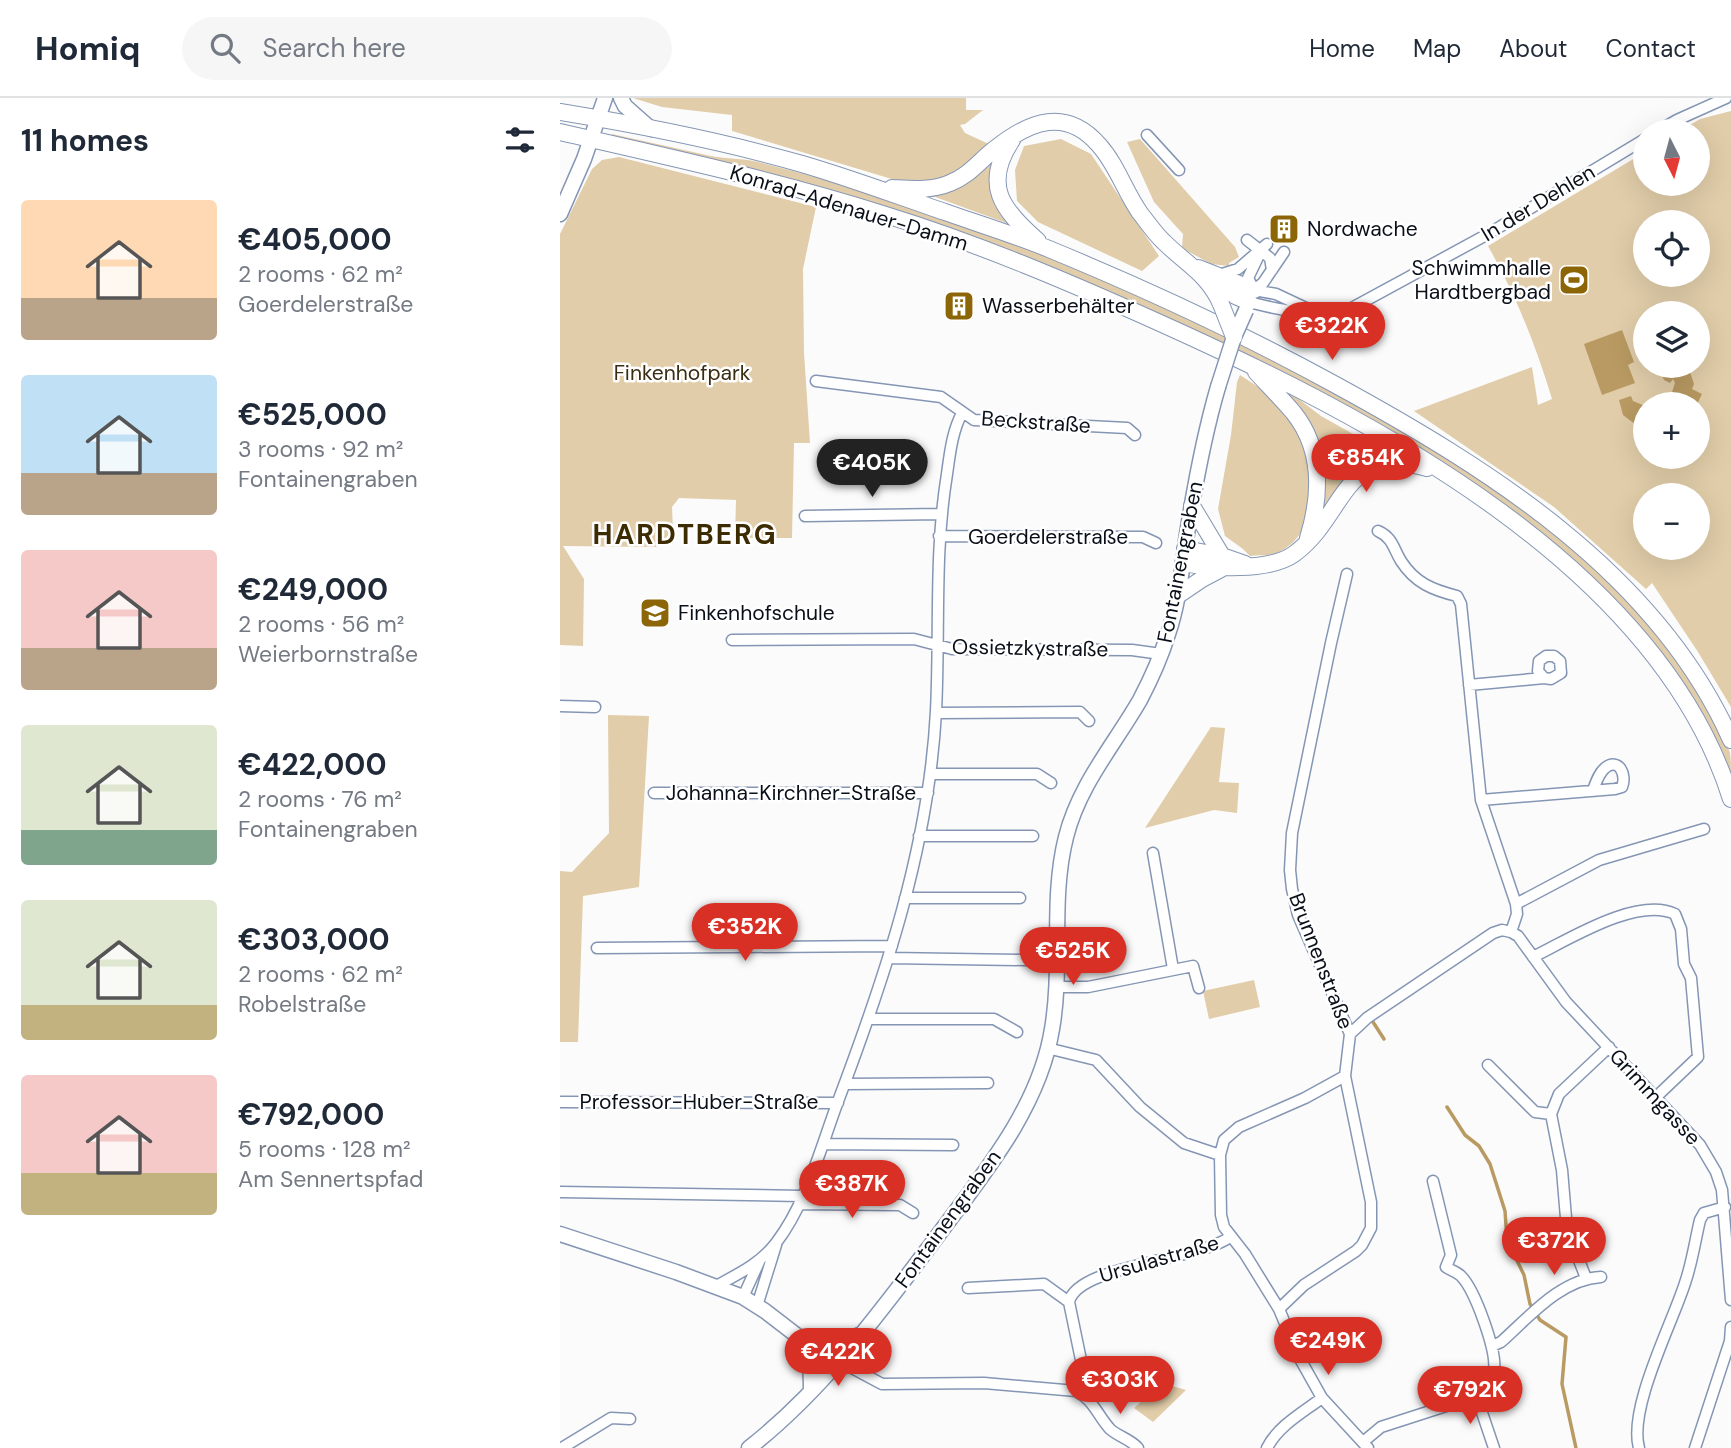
<!DOCTYPE html>
<html lang="en">
<head>
<meta charset="utf-8">
<style>
  :root { --surface:#fff; --page:#f6f6f7; --text:#1f2937; --muted:#747a83; --line:#e0e1e3; --accent:#d93025 }
  body { margin:0; font-family:"DM Sans",sans-serif; background:var(--page); color:var(--text); height:100vh; display:flex; flex-direction:column; font-size:26px; white-space:nowrap }
  * { box-sizing:border-box; margin:0 }
  p { font-size:23px; color:var(--muted) }
  .icon { flex:none; width:38px; height:38px; fill:none; stroke:currentColor; stroke-width:2; stroke-linecap:round; stroke-linejoin:round }
  .map { position:relative; flex:1; overflow:hidden }
  .drawer { display:flex; flex-direction:column; background:var(--surface); width:560px }
  .drawer>* { flex:none }
  .needle { width:46px; rotate:174deg }
  .buttons { position:absolute; left:1073px; top:21px; display:grid; gap:14px }
  .buttons a { display:grid; place-items:center; width:77px; height:77px; border-radius:50%; background:var(--surface); box-shadow:0 7px 28px #0002; font-size:35px }
  .price { position:absolute; translate:-50% -60px; padding:0 16px; border-radius:24px; background:var(--accent); color:#fff; font-size:23px; line-height:46px; filter:drop-shadow(0 2px 4px #0008) }
  .price::after { content:''; position:absolute; left:50%; top:42px; width:21px; height:16px; margin-left:-10px; background:inherit; clip-path:polygon(0 0,100% 0,50% 100%) }
  .price.active { background:#222; color:#fff }
  ul { padding:0; list-style:none }
  li { display:flex; align-items:center; gap:21px; height:175px; padding:0 21px }
  li span { display:grid; place-items:center; flex:none; width:196px; height:140px; border-radius:7px; color:#555 }
  li>.icon { margin-inline-start:auto }
  span .icon { width:84px; height:84px; fill:#fffc; stroke-width:1 }
  li b { font-size:30px }
  h2 { display:flex; justify-content:space-between; align-items:center; height:84px; padding:0 21px; font-size:30px }
  header { display:flex; align-items:center; gap:42px; box-sizing:border-box; height:98px; padding:0 35px; background:var(--surface); border-bottom:2px solid var(--line) }
  header strong { font-size:33px }
  nav { display:flex; gap:38px; margin-inline-start:auto; font-size:24px }
  .search { width:490px; height:63px; background:var(--page); display:flex; align-items:center; gap:18px; box-sizing:border-box; padding:0 24px; border-radius:38px; color:var(--muted); font-size:26px }
  main { display:flex; flex:1; min-height:0 }
  .map>svg:first-child { display:block }
  .green { fill:#e1cda9; fill-rule:evenodd }
  .water { fill:#b99a62 }
  .lines { fill:none; stroke-linecap:round; stroke-linejoin:round }
  .stream { stroke:#b99a62; stroke-width:3.5 }
  .minor-casing { stroke:#8596b4; stroke-width:13 }
  .tertiary-casing { stroke:#8596b4; stroke-width:17 }
  .secondary-casing { stroke:#8596b4; stroke-width:18 }
  .minor { stroke:#fff; stroke-width:10 }
  .tertiary { stroke:#fff; stroke-width:14 }
  .secondary { stroke:#fff; stroke-width:16 }
  .tertiary-bridge-casing { stroke:#8596b4; stroke-width:17; stroke-linecap:butt }
  .secondary-bridge-casing { stroke:#8596b4; stroke-width:18; stroke-linecap:butt }
  .tertiary-bridge { stroke:#fff; stroke-width:14 }
  .secondary-bridge { stroke:#fff; stroke-width:16 }
  .labels { text-anchor:middle; dominant-baseline:central; stroke-width:5; stroke-linejoin:round; paint-order:stroke }
  .street-label { font-size:21px; fill:#090f19; stroke:#fff }
  .poi-label { font-size:21px; fill:#090f19; stroke:#fff; text-anchor:start }
  .park-label { font-size:21px; fill:#392c12; stroke:#fff }
  .district-label { font-size:28px; font-weight:bold; letter-spacing:2px; fill:#3d2b02; stroke:#fff }
</style>
</head>
<body>
<header>
<strong>Homiq</strong>
<div class="search"><svg class="icon" aria-label="search" viewBox="0 0 24 24"><circle cx="10" cy="10" r="6"/><path d="M15 15l6 6"/></svg>Search here</div>
<nav><a>Home</a><a>Map</a><a>About</a><a>Contact</a></nav>
</header>
<main>
<section class="drawer">
<h2>11 homes<svg class="icon" aria-label="filters" viewBox="0 0 24 24"><path d="M4 7h16M4 17h16"/><circle cx="9" cy="7" r="2"/><circle cx="15" cy="17" r="2"/></svg></h2>
<ul>
<li><span style="background:linear-gradient(#ffd9b3 70%,#b9a48a 0)"><svg class="icon" aria-label="home" viewBox="0 0 24 24"><path d="M3 11l9-7 9 7M6 9v11h12V9"/></svg></span><div><b>€405,000</b><p>2 rooms · 62 m²</p><p>Goerdelerstraße</p></div></li>
<li><span style="background:linear-gradient(#bfe0f5 70%,#b9a48a 0)"><svg class="icon" aria-label="home" viewBox="0 0 24 24"><path d="M3 11l9-7 9 7M6 9v11h12V9"/></svg></span><div><b>€525,000</b><p>3 rooms · 92 m²</p><p>Fontainengraben</p></div></li>
<li><span style="background:linear-gradient(#f6c9c9 70%,#b9a48a 0)"><svg class="icon" aria-label="home" viewBox="0 0 24 24"><path d="M3 11l9-7 9 7M6 9v11h12V9"/></svg></span><div><b>€249,000</b><p>2 rooms · 56 m²</p><p>Weierbornstraße</p></div></li>
<li><span style="background:linear-gradient(#dfe7d0 75%,#7fa58c 0)"><svg class="icon" aria-label="home" viewBox="0 0 24 24"><path d="M3 11l9-7 9 7M6 9v11h12V9"/></svg></span><div><b>€422,000</b><p>2 rooms · 76 m²</p><p>Fontainengraben</p></div></li>
<li><span style="background:linear-gradient(#dfe7d0 75%,#c2b280 0)"><svg class="icon" aria-label="home" viewBox="0 0 24 24"><path d="M3 11l9-7 9 7M6 9v11h12V9"/></svg></span><div><b>€303,000</b><p>2 rooms · 62 m²</p><p>Robelstraße</p></div></li>
<li><span style="background:linear-gradient(#f6c9c9 70%,#c2b280 0)"><svg class="icon" aria-label="home" viewBox="0 0 24 24"><path d="M3 11l9-7 9 7M6 9v11h12V9"/></svg></span><div><b>€792,000</b><p>5 rooms · 128 m²</p><p>Am Sennertspfad</p></div></li>
</ul>
</section>
<div class="map">
<svg width="1171" height="1350" viewBox="0 0 1171 1350">
  <rect width="100%" height="100%" fill="#fbfbfb"/>
  <!-- green -->
  <path class="green" d="M73 0H406V12H423L405 26 400 27 405 35 431 47 415 62 383 82 345 85 172 33V17L102 9Z
    M1171 13V609L1138 554 1092 485 1086 491 994 409 854 313 972 269 978 307 992 301C976 248 956 197 928 148L1085 54V86H1138V33H1120L1140 21ZM1085 124H1138V177H1085ZM1085 215H1138V268H1085ZM1085 306H1138V359H1085ZM1085 397H1138V450H1085Z
    M52 36C85 43 118 51 151 58 167 61 182 60 198 64 418 119 630 210 826 324 936 388 1047 460 1120 567 1138 594 1160 624 1170 655 1171 663 1171 673 1171 682 1126 561 1034 474 932 399L654 241 568 202 482 167 52 39Z
    M501 41 531 56 599 158 582 173 478 124 457 103 455 72 464 48Z
    M580 41 675 149 679 159 669 165V168L651 166 622 150 623 136 594 104 567 44Z
    M436 58 449 126 367 96Z
    M59 59 256 109 243 171 244 255 250 345H234L232 440H175L176 402 119 400 112 409 113 433 96 449 3 448 24 481 23 548 0 547V136L32 71 42 62Z
    M680 277C699 289 716 301 730 318 757 354 767 435 716 455 709 458 698 457 690 458L683 451 665 438 658 411 671 337 677 284Z
    M717 288 732 296 761 318 834 359 822 362 760 421C765 392 769 357 752 330 742 316 728 302 717 288Z
    M48 617 89 618 79 789 23 798 18 944H0V773L12 774 49 735Z
    M651 629 665 630 659 684 679 685 677 715 654 712 585 730Z
    M694 882 700 909 649 921 643 893Z
    M602 1285 626 1292 593 1324 574 1310Z"/>
  <!-- water -->
  <path class="water" d="M1062 232 1074 264 1068 267 1075 285 1042 297 1024 246Z
    M1101 268H1128L1134 286 1132 291 1142 296 1137 306H1108L1115 285 1113 281 1110 285 1104 282 1099 270Z
    M1071 298 1073 303 1085 308V328L1080 330 1063 317 1059 302Z"/>
  <g class="lines">
    <!-- stream -->
    <path class="stream" d="M813 924 824 941
      M887 1009 905 1037 919 1048 930 1066 945 1113 947 1142 964 1177 970 1206 980 1222 1006 1239 1002 1286 1016 1350"/>
    <!-- minor casing -->
    <g class="minor-casing">
      <path id="minor" d="M1098 33 1117 22 1166 0
        M587 37 619 72
        M687 142 710 160 712 172
        M659 177 678 171 707 146
        M694 192 716 196 750 212
        M694 192 688 180 699 157
        M694 192 703 185 724 154
        M689 204C723 213 756 219 790 211L928 136 1085 41
        M256 283 381 299 414 322 567 330 575 337
        M245 418 380 416
        M818 433C833 440 833 450 841 463 855 485 873 492 897 498L901 506 921 702 956 806 957 816 951 834 958 838 1006 904 1140 1047 1156 1074 1162 1092 1171 1202
        M379 438 583 439 596 445
        M172 542 354 541 392 551 572 552 601 556
        M909 587 984 580 978 573 979 563 986 558H994L1000 563 1001 575 991 581 984 580
        M0 608 35 609
        M376 615 520 614 529 623
        M370 676H477L491 685
        M94 695H368
        M921 702 1055 691 1062 689C1067 677 1059 659 1045 670 1039 675 1036 684 1033 692
        M359 738H473
        M593 755 613 871
        M345 800H460
        M956 806 1039 762 1144 731
        M37 850 332 848
        M973 859C1008 842 1077 798 1115 816L1121 831 1124 866 1131 880 1138 959 1096 999
        M329 860 465 862
        M496 889H528L633 868 639 890
        M309 921H434L457 934
        M790 936 807 920 933 835 942 832 951 834
        M487 950 536 962 580 1009 624 1045 660 1057
        M928 967 975 1014 991 1016
        M785 978 745 1000 679 1029 664 1042 660 1057 661 1117 664 1129 685 1156 719 1211 739 1259 762 1300 808 1350
        M286 986 428 985
        M0 1004 278 1005
        M263 1046 393 1047
        M0 1094 242 1098
        M239 1106 340 1107 353 1115
        M1026 1180 1007 1132 1002 1072 991 1016 999 996 1049 949
        M156 1188C178 1176 200 1166 216 1145 246 1106 260 1052 277 1006 325 879 369 749 376 613 380 534 374 455 387 376 390 355 392 334 402 315
        M408 1190 484 1186 509 1204
        M183 1199 199 1164
        M197 1208 216 1147
        M719 1211 744 1187 796 1153 802 1147 811 1130V1104L785 978 790 936 738 817 732 791 730 772 732 735 771 545 787 476
        M932 1248 941 1244C969 1219 1001 1181 1041 1179
        M279 1263 322 1286 424 1285 516 1293C533 1301 538 1318 550 1331 559 1339 570 1341 578 1350
        M524 1297 527 1291 509 1204C517 1167 637 1163 670 1139
        M916 1297 934 1350
        M803 1344 821 1329 914 1299C923 1292 931 1283 934 1272 937 1253 915 1192 901 1178 897 1174 890 1172 886 1169L891 1157 873 1083
        M2 1350 51 1320 70 1321
        M707 1350C718 1328 742 1315 762 1300
        M1079 1350C1068 1310 1112 1226 1125 1185 1132 1165 1135 1143 1140 1122L1144 1115 1165 1109
        M1135 1350 1170 1243 1171 1229"/>
    </g>
    <!-- tertiary casing -->
    <g class="tertiary-casing">
      <path id="tertiary" d="M61 0 65 8 91 31
        M0 116 24 61 45 0
        M0 1136 116 1174 183 1199 205 1213 244 1243 279 1263
        M238 1242C251 1261 251 1270 251 1293
        M251 1243C269 1247 283 1246 299 1237
        M189 1350C262 1293 318 1217 373 1144 420 1080 479 1012 492 931 503 868 490 802 506 739 519 687 554 647 580 602 591 581 601 559 608 536 619 504 622 469 627 436 635 386 644 337 658 289"/>
    </g>
    <!-- secondary casing -->
    <g class="secondary-casing">
      <path id="secondary" d="M0 14C79 27 165 44 242 66 290 80 338 98 385 114 419 126 455 137 489 151 586 191 681 235 774 286 928 370 1097 475 1171 642
        M0 34C109 59 219 83 326 117 420 146 511 185 600 225 809 319 1098 467 1171 701
        M452 42C422 87 442 112 478 143
        M332 90C352 91 371 93 390 85 409 78 420 62 436 50 470 23 506 9 539 47 557 67 565 94 580 115 588 125 595 136 604 144 626 166 648 176 661 206
        M638 170 694 192
        M653 188 689 204
        M696 274C708 287 721 300 733 314 763 351 761 398 748 440
        M632 408 662 458
        M625 451 662 458 685 466
        M623 465C652 470 709 474 734 456 787 417 780 347 867 370
        M617 498 642 481 661 471"/>
    </g>
    <!-- minor -->
    <use href="#minor" class="minor"/>
    <!-- tertiary -->
    <use href="#tertiary" class="tertiary"/>
    <!-- secondary -->
    <use href="#secondary" class="secondary"/>
    <!-- tertiary-bridge casing -->
    <g class="tertiary-bridge-casing">
      <path id="tertiary-bridge" d="M658 289 674 239 686 212"/>
    </g>
    <!-- secondary-bridge casing -->
    <g class="secondary-bridge-casing">
      <path id="secondary-bridge" d="M661 206 674 239"/>
    </g>
    <!-- tertiary-bridge -->
    <use href="#tertiary-bridge" class="tertiary-bridge"/>
    <!-- secondary-bridge -->
    <use href="#secondary-bridge" class="secondary-bridge"/>
  </g>
  <!-- icons -->
  <defs>
    <g id="building-square" transform="scale(1.575)"><rect x="-9" y="-9" width="18" height="18" rx="4" fill="#8c6506" stroke="#fff"/><path d="M-4-6H4V6H1V3H-1V6H-4ZM-2.5-4.3h1.7v1.8h-1.7ZM.8-4.3h1.7v1.8H.8ZM-2.5-1h1.7V.8h-1.7ZM.8-1h1.7V.8H.8Z" fill="#fff"/></g>
    <g id="stadium-square" transform="scale(1.575)"><rect x="-9" y="-9" width="18" height="18" rx="4" fill="#8c6506" stroke="#fff"/><path d="M0-5a6.5 5 0 1 0 0 10a6.5 5 0 1 0 0-10ZM-3.5-1.8h7v3.6h-7Z" fill="#fff"/></g>
    <g id="school-square" transform="scale(1.575)"><rect x="-9" y="-9" width="18" height="18" rx="4" fill="#8c6506" stroke="#fff"/><path d="M0-5L7-2L0 1L-7-2ZM-4 1L0 2.5L4 1V4Q0 6-4 4Z" fill="#fff"/></g>
  </defs>
  <g fill-rule="evenodd">
    <use href="#building-square" x="724" y="131"/>
    <use href="#stadium-square" x="1014" y="182"/>
    <use href="#building-square" x="399" y="208"/>
    <use href="#school-square" x="95" y="515"/>
  </g>
  <g class="labels">
    <!-- street labels -->
    <g class="street-label">
      <text transform="translate(978 105) rotate(-31)">In der Dehlen</text>
      <text transform="translate(289 110) rotate(17)">Konrad-Adenauer-Damm</text>
      <text transform="translate(476 324) rotate(4)">Beckstraße</text>
      <text x="488" y="439">Goerdelerstraße</text>
      <text transform="translate(620 464) rotate(-79)">Fontainengraben</text>
      <text transform="translate(470 550) rotate(1)">Ossietzkystraße</text>
      <text x="231" y="695">Johanna-Kirchner-Straße</text>
      <text transform="translate(761 863) rotate(69)">Brunnenstraße</text>
      <text transform="translate(1095 999) rotate(47)">Grimmgasse</text>
      <text x="139" y="1004">Professor-Huber-Straße</text>
      <text transform="translate(388 1121) rotate(-54)">Fontainengraben</text>
      <text transform="translate(599 1161) rotate(-16)">Ursulastraße</text>
    </g>
    <!-- poi labels -->
    <g class="poi-label">
      <text x="747" y="131">Nordwache</text>
      <text x="991" y="170" text-anchor="end">Schwimmhalle<tspan x="991" dy="24">Hardtbergbad</tspan></text>
      <text x="422" y="208">Wasserbehälter</text>
      <text x="118" y="515">Finkenhofschule</text>
    </g>
    <!-- park labels -->
    <g class="park-label">
      <text x="122" y="275">Finkenhofpark</text>
    </g>
    <!-- district labels -->
    <g class="district-label">
      <text x="125" y="436">HARDTBERG</text>
    </g>
  </g>
</svg>
<div class="buttons">
<a><svg class="needle" viewBox="-14 -14 28 28"><path d="M0-13l5 13h-10z" fill="#e53935"/><path d="M0 13l5-13h-10z" fill="#747a83"/></svg></a>
<a><svg class="icon" aria-label="locate" viewBox="0 0 24 24"><circle cx="12" cy="12" r="6"/><path d="M12 2v4M12 18v4M2 12h4M18 12h4"/></svg></a>
<a><svg class="icon" aria-label="layers" viewBox="0 0 24 24"><path d="M12 4l9 5-9 5-9-5zM3 14l9 5 9-5"/></svg></a>
<a>+</a>
<a>−</a>
</div>
<b class="price" style="left:772px;top:264px">€322K</b>
<b class="price" style="left:806px;top:396px">€854K</b>
<b class="price active" style="left:312px;top:401px">€405K</b>
<b class="price" style="left:185px;top:865px">€352K</b>
<b class="price" style="left:513px;top:889px">€525K</b>
<b class="price" style="left:292px;top:1122px">€387K</b>
<b class="price" style="left:994px;top:1179px">€372K</b>
<b class="price" style="left:768px;top:1279px">€249K</b>
<b class="price" style="left:278px;top:1290px">€422K</b>
<b class="price" style="left:560px;top:1318px">€303K</b>
<b class="price" style="left:910px;top:1328px">€792K</b>
</div>
</main>
</body>
</html>
